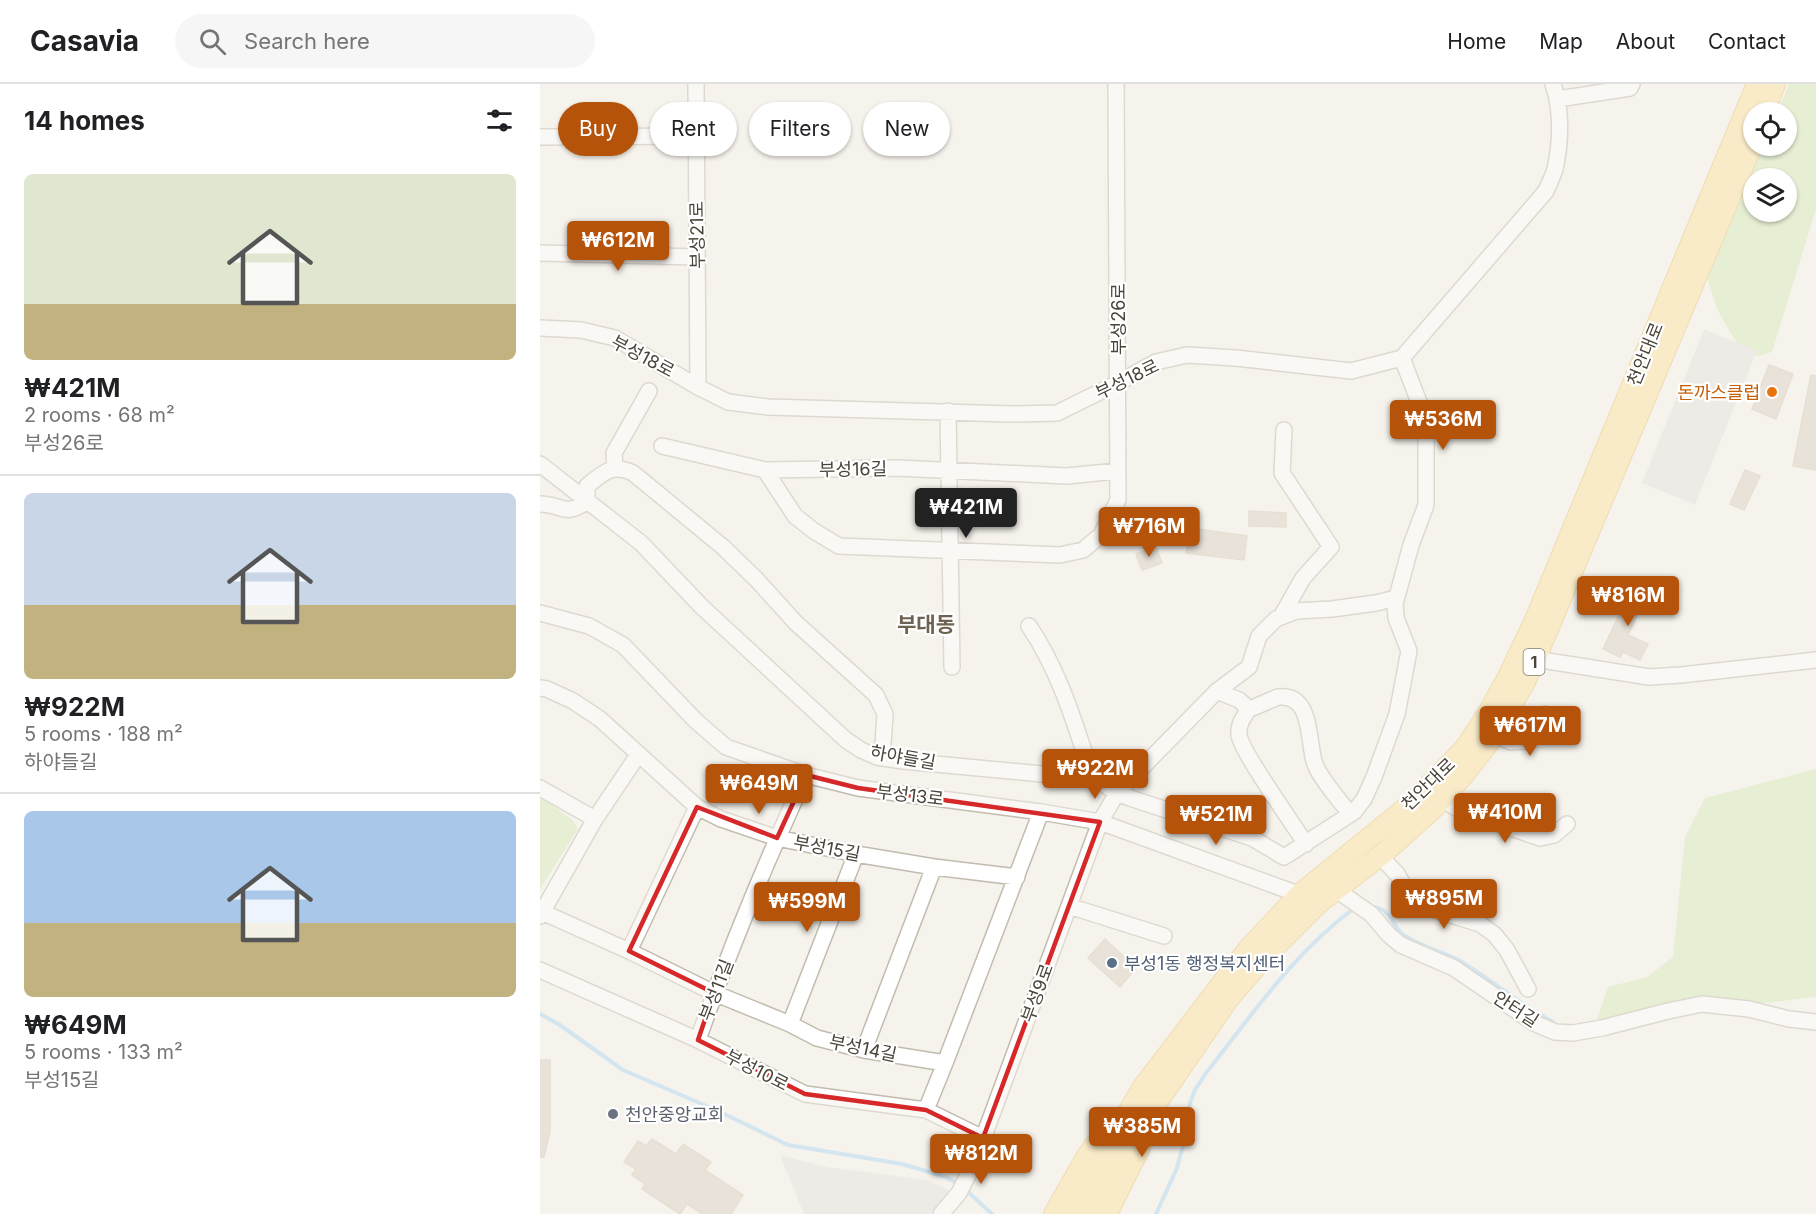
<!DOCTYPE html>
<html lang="en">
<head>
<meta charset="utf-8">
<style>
  :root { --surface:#fff; --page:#f6f6f6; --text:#202124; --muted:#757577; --line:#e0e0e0; --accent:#b45309 }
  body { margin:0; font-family:Inter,"Noto Sans KR",sans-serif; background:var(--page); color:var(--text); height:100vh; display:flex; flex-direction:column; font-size:22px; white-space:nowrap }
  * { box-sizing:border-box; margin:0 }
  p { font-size:20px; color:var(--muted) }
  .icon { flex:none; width:33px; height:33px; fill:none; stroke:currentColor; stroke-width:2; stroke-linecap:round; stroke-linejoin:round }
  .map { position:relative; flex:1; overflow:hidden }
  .panel { display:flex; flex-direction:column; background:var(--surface); width:540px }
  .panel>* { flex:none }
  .guide { position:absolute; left:18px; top:18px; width:570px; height:54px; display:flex; gap:12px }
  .controls { position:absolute; left:1203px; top:18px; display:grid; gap:12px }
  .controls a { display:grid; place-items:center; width:54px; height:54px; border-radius:50%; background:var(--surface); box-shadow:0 2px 4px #0004; font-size:30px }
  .price { position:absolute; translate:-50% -51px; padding:0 14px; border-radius:6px; background:var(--accent); color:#fff; font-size:20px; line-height:39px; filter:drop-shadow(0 2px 3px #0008) }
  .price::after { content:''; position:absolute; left:50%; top:36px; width:18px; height:14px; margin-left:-9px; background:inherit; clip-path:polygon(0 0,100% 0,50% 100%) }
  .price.active { background:#222; color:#fff }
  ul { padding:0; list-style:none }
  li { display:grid; align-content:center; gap:12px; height:318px; padding:0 24px }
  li+li { border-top:2px solid var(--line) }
  li span { display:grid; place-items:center; height:186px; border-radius:9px; color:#555 }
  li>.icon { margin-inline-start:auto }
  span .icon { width:108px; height:108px; fill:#fffc; stroke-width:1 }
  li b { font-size:26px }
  h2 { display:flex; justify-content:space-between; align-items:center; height:72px; padding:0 24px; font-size:26px }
  .pill { padding:0 21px; border-radius:27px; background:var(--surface); box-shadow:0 2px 4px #0004; font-size:21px; line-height:54px }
  .pill.active { background:var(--accent); color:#fff }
  header { display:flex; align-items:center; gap:36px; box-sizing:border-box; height:84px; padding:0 30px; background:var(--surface); border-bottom:2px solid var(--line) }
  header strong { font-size:28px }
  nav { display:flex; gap:33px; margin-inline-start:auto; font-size:21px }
  .search { width:420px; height:54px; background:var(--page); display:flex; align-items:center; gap:15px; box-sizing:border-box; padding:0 21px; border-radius:33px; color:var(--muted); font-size:22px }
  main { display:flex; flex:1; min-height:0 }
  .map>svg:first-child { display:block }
  .green { fill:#d2eab5; fill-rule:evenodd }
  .parking { fill:#e5e3e0 }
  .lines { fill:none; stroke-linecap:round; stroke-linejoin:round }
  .stream { stroke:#a9d4f2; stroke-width:4 }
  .building { fill:#d8cfc1; stroke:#d3c7b4; stroke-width:1.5 }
  .minor-casing { stroke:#c2bbae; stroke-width:18 }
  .major-casing { stroke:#e6c16a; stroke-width:22 }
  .minor { stroke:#fff; stroke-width:15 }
  .major { stroke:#ffe39c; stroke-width:20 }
  .marked { fill:none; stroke:#d62828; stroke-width:4.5; stroke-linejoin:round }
  .food-dot { fill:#e8710a; stroke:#fff; stroke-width:2 }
  .service-dot { fill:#5c6f8a; stroke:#fff; stroke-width:2 }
  .worship-dot { fill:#6b7280; stroke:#fff; stroke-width:2 }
  .labels { text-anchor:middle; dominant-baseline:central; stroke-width:4.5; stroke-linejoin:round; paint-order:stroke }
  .shield { fill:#fff; stroke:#817c74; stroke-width:1.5 }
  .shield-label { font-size:16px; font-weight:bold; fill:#4b4439 }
  .street-label { font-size:18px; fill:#4b4439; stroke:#fff }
  .food-label { font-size:18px; fill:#c56008; stroke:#fff; text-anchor:end }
  .service-label { font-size:18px; fill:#4e5e75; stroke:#fff; text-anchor:start }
  .worship-label { font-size:18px; fill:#5b616d; stroke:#fff; text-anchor:start }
  .quarter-label { font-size:21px; font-weight:bold; fill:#6e6250; stroke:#fff }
</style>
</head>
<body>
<header>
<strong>Casavia</strong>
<div class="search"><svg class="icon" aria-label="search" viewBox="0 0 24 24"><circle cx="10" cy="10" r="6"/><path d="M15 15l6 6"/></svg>Search here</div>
<nav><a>Home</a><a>Map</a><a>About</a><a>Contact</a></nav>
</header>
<main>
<section class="panel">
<h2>14 homes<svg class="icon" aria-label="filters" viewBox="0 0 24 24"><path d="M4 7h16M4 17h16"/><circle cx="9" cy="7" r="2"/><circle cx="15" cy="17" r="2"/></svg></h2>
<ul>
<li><span style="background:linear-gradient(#dfe7d0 70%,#c2b280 0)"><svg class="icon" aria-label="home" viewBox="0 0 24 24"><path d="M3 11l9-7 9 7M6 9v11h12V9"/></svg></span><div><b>₩421M</b><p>2 rooms · 68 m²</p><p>부성26로</p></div></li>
<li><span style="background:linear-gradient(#c9d6e8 60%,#c2b280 0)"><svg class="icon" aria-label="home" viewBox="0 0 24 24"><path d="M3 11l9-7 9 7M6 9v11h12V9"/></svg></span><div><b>₩922M</b><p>5 rooms · 188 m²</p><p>하야들길</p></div></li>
<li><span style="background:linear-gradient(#a9c7e8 60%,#c2b280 0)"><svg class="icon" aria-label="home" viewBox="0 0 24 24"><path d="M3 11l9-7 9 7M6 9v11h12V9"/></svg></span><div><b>₩649M</b><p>5 rooms · 133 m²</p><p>부성15길</p></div></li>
</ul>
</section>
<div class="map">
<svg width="1276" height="1130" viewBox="0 0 1276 1130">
  <rect width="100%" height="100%" fill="#f6f3ec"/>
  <!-- green -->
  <path class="green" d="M1249 0H1276V125L1232 268 1218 272 1196 258 1177 225 1167 194 1223 62H1246V28H1237ZM1214 94H1246V128H1214Z
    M1276 685V913L1056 939 1068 903 1107 893 1133 873 1145 753 1165 714Z
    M0 712 33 737 38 745 0 805Z"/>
  <!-- parking -->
  <path class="parking" d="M1164 245 1217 267 1155 421 1102 399Z
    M240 1071 287 1083 387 1096 411 1107 389 1130H264Z"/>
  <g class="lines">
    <!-- stream -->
    <path class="stream" d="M832 823C852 824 852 844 865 852 882 863 903 868 920 877 952 896 980 921 1013 938
      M0 930 20 941 83 986 178 1027 248 1061 362 1080 406 1093 418 1100
      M426 1106 452 1130
      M616 1130 637 1084 645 1054 650 1019 655 1006 666 989C712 931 755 867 816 823"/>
  </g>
  <!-- building -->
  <path class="building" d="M1229 281 1253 290 1236 335 1212 325Z
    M1271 291 1276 292V386L1253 382Z
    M1205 386 1220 392 1204 426 1190 420Z
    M709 427 746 429V443L709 442Z
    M650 444 707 452 704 476 646 469Z
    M616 463 622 479 602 486 596 470Z
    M1093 501 1108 508 1088 551 1108 560 1100 576 1083 568 1080 573 1063 565Z
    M565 855 596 884 580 903 548 874Z
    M0 976H10V1048L4 1073H0Z
    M112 1055 136 1070 143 1060 171 1078 165 1086 203 1111 191 1130H162L147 1120 140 1130 102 1105 105 1100 92 1091 96 1085 84 1078 98 1057 106 1062Z"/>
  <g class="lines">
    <!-- minor casing -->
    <g class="minor-casing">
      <path id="minor" d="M156 0 158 303
        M1018 15 1090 4 1092 0
        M0 53 156 52
        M0 169 157 173
        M0 244 41 246 75 254 158 303 188 318 228 323 471 330 517 329 578 299 616 278 647 271 696 274 811 287 862 274 1006 107C1009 100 1013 92 1015 85 1021 58 1022 26 1013 0
        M408 327 412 583
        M122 362 225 386 358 384 527 392 577 387
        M0 380 101 459 162 523 306 656 321 666 337 673 363 677 502 690H544L554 693 577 709 590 714 712 754 744 773 814 728 824 715 834 693 857 630 869 567 856 534 855 520 871 461 886 421V355L879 318 862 274
        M75 384 74 369 109 307
        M225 386 255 432 274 447 299 462 520 471 543 466 561 451 578 416 576 0
        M0 420C22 420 25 434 47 417V402C63 389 72 379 93 389L183 463 217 496 256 539 336 611 345 630 343 660 337 673
        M0 529 49 542 83 561 156 637 186 663 266 691 318 704 501 728 560 738 769 814
        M741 533 763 494 791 463 742 389 744 346
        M489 542C520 588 535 640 552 692
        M995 575 1109 593 1141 591 1276 576
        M0 604 7 605 33 617 60 635 157 723 181 735 237 754 316 770 394 783 477 793
        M677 607 699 616 709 625C703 634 698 640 699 651 700 665 754 742 766 760
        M709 625C717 623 733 614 739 613 774 610 767 659 775 680 779 693 801 718 810 730
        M954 650 971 658 986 657 1005 630
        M0 704 55 735
        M902 715 919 726 1000 754 1014 751 1027 740
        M840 772 857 790 869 811 885 823 940 840 954 850 967 866 988 905
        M788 800 831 830 849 851 861 861 914 884 994 939 1015 948 1033 949 1062 944 1128 927 1162 920 1209 925 1249 935 1276 938
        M529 822 624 852
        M0 827 89 867 174 909 250 940 277 954 324 966 405 979 501 728
        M0 832 55 735 98 671
        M89 867 157 723
        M0 886 158 956 265 1010 386 1026 443 1054
        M250 940 316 770
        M158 956C189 866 226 778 266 691
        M324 966 394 783
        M386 1026 405 979
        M401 1130 419 1109 434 1079 560 738 577 709 677 607 709 583 719 552 736 535 756 527 792 525 836 519 856 514"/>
    </g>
    <!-- major casing -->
    <g class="major-casing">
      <path id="major" d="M1224 28 1235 0
        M514 1130 547 1072 566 1046
        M535 1130 566 1066 603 1003 709 864 760 810 872 719 925 664 947 631 968 593 995 536 1217 0
        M551 1130 575 1080 689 914 722 876 780 818 845 768 895 723 923 692 947 661 984 600 1006 550 1214 56
        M567 1130 600 1063"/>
    </g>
    <!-- minor -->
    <use href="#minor" class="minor"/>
    <!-- major -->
    <use href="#major" class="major"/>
  </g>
  <!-- marked area -->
  <path d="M0 0H1276V1130H0ZM266 691 318 704 560 738 443 1054 386 1026 265 1010 158 956 174 909 89 867 157 723 237 754Z" fill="#f6f3ec" fill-opacity=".55" fill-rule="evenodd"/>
  <path class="marked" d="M266 691 318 704 560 738 443 1054 386 1026 265 1010 158 956 174 909 89 867 157 723 237 754Z"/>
  <!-- markers -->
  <circle class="food-dot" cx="1232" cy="308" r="6"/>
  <circle class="service-dot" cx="572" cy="879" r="6"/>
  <circle class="worship-dot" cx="73" cy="1030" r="6"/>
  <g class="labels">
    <!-- shield labels -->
    <rect class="shield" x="983.5" y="565" width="21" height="26" rx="4.5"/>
    <g class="shield-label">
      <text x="994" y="578">1</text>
    </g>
    <!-- street labels -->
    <g class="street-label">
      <text transform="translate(157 151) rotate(-91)">부성21로</text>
      <text transform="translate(578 235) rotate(-90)">부성26로</text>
      <text transform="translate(1105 270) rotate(-68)">천안대로</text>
      <text transform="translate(103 272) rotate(28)">부성18로</text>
      <text transform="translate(587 295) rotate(-26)">부성18로</text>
      <text transform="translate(313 385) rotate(-1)">부성16길</text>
      <text transform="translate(363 673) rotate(10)">하야들길</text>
      <text transform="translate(888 700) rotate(-44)">천안대로</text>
      <text transform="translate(370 711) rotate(7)">부성13로</text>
      <text transform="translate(287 764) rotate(11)">부성15길</text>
      <text transform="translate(176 906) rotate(-69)">부성11길</text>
      <text transform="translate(497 909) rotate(-70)">부성9로</text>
      <text transform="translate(976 925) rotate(33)">안터길</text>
      <text transform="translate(323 964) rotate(12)">부성14길</text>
      <text transform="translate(217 986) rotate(27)">부성10로</text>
    </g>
    <!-- food labels -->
    <g class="food-label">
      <text x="1220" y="308">돈까스클럽</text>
    </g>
    <!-- service labels -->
    <g class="service-label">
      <text x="584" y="879">부성1동 행정복지센터</text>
    </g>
    <!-- worship labels -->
    <g class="worship-label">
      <text x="85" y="1030">천안중앙교회</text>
    </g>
    <!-- quarter labels -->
    <g class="quarter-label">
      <text x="386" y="540">부대동</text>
    </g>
  </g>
</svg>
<div class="controls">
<a><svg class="icon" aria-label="locate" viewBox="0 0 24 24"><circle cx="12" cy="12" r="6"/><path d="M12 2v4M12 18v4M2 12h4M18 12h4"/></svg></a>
<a><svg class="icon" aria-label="layers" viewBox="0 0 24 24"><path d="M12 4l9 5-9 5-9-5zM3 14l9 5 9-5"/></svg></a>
</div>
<b class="price" style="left:78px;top:188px">₩612M</b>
<b class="price" style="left:903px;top:367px">₩536M</b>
<b class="price active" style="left:426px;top:455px">₩421M</b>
<b class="price" style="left:609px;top:474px">₩716M</b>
<b class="price" style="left:1088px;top:543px">₩816M</b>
<b class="price" style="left:990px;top:673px">₩617M</b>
<b class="price" style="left:555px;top:716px">₩922M</b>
<b class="price" style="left:219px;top:731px">₩649M</b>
<b class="price" style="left:965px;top:760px">₩410M</b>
<b class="price" style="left:676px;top:762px">₩521M</b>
<b class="price" style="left:904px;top:846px">₩895M</b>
<b class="price" style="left:267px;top:849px">₩599M</b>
<b class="price" style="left:602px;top:1074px">₩385M</b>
<b class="price" style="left:441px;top:1101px">₩812M</b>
<div class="guide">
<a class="pill active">Buy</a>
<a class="pill">Rent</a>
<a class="pill">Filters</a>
<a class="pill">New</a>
</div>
</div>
</main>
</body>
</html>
